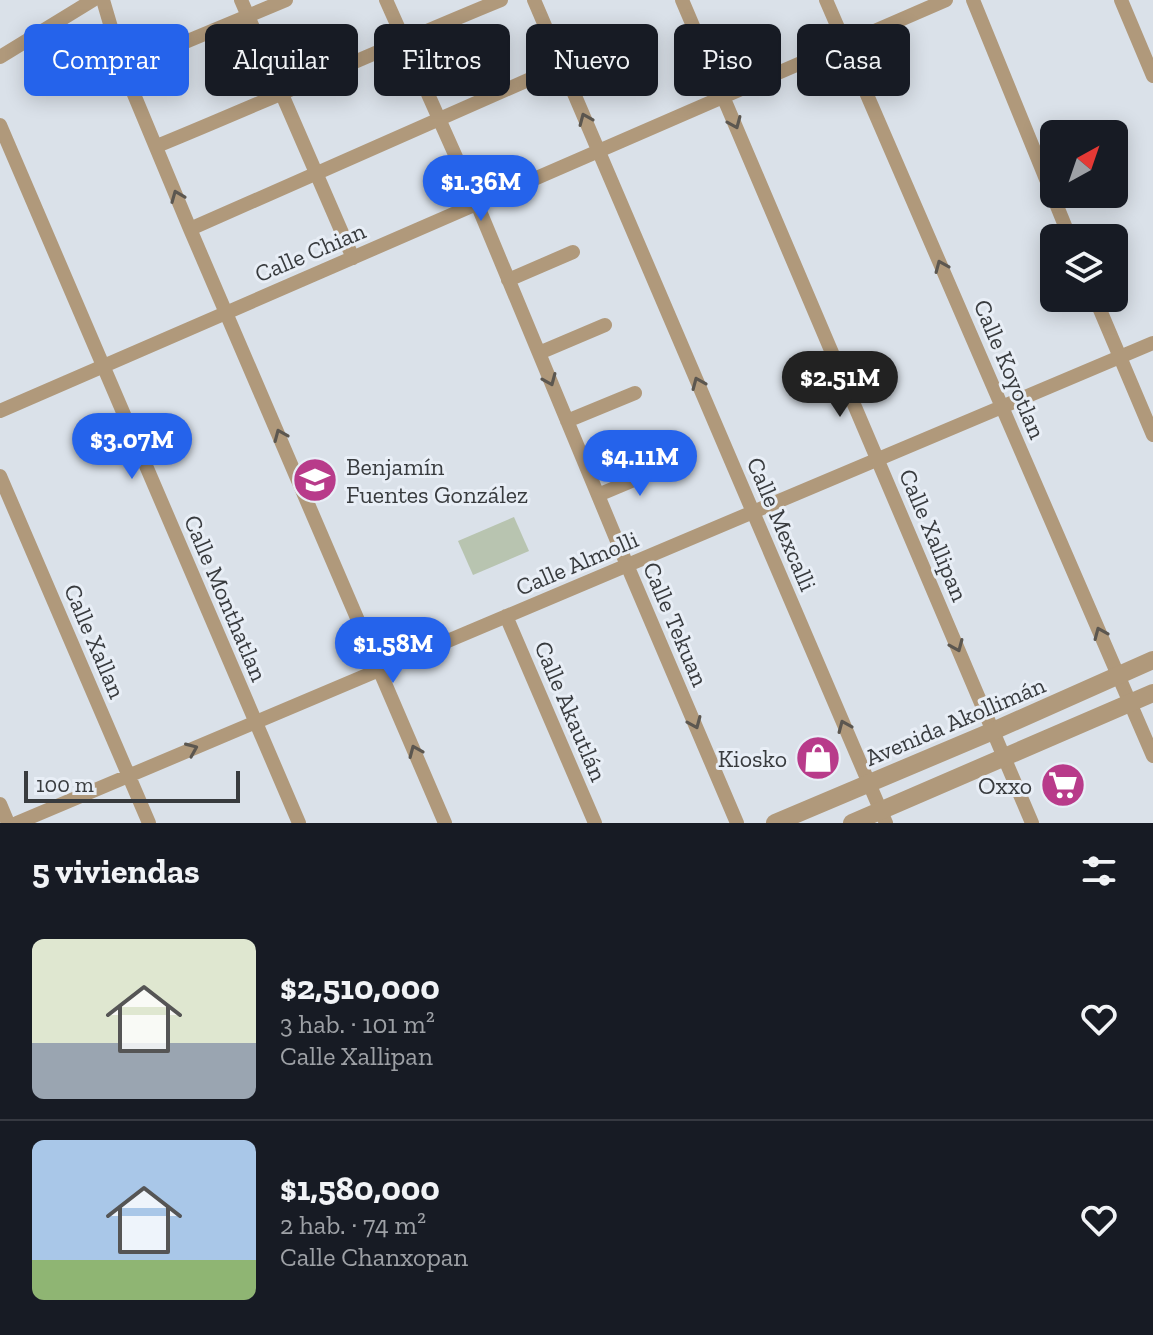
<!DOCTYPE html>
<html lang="es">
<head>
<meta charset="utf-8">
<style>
  :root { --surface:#171b24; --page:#242831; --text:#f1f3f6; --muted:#9ea1a6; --line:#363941; --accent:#2563eb }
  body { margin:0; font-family:"Zilla Slab",serif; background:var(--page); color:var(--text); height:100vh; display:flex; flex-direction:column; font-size:30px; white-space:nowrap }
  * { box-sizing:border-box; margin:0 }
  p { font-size:26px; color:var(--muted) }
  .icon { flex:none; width:44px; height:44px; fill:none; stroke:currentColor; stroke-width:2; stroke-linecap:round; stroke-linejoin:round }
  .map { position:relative; height:823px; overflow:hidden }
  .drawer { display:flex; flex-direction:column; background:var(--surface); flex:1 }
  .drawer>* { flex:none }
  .guide { position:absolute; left:24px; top:24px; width:1106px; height:72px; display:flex; gap:16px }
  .needle { width:52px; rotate:40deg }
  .fabs { position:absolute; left:1040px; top:120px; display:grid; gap:16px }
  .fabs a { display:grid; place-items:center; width:88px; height:88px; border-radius:12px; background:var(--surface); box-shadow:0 4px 20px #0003; font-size:40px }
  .scale { position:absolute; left:24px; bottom:20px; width:216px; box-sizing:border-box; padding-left:8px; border:4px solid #383b3e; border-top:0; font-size:22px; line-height:28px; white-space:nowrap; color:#383b3e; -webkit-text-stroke:6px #e8eef6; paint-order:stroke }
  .price { position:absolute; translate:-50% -68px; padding:0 18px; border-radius:28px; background:var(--accent); color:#fff; font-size:26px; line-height:52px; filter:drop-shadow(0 2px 4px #0008) }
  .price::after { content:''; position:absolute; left:50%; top:48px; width:24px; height:18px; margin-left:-12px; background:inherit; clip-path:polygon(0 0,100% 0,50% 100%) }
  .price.selected { background:#222; color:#fff }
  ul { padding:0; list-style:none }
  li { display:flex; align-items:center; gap:24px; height:200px; padding:0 32px }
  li+li { border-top:2px solid var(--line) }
  li span { display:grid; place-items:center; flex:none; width:224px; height:160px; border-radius:12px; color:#555 }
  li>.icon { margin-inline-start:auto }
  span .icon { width:96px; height:96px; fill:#fffc; stroke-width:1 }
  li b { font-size:34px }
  h2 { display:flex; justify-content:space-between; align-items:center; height:96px; padding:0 32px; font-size:34px }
  .tag { padding:0 28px; border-radius:12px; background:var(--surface); box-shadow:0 4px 20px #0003; font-size:28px; line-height:72px }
  .tag.selected { background:var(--accent); color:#fff }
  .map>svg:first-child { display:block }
  .pitch { fill:#b8c4b0 }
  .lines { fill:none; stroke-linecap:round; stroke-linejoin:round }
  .minor { stroke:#b0997b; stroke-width:14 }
  .tertiary { stroke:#b0997b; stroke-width:18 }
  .oneway { stroke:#5c5750 }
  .labels { text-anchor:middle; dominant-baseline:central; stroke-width:6; stroke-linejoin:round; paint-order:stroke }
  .street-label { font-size:24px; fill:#383b3e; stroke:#e8eef6 }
  .poi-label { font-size:24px; fill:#383b3e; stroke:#e8eef6; text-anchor:end }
</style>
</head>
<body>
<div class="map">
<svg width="1153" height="823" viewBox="0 0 1153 823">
  <rect width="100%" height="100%" fill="#dae1e9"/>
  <!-- pitch -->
  <path class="pitch" d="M514 517 529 551 473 575 458 541Z"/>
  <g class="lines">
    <!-- minor -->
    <path class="minor" d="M103 0 123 68 190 229 445 823
      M241 0 353 258
      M386 0 477 204 627 565 737 823
      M534 0 886 823
      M682 0 1032 823
      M826 0 1153 756
      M973 0 1070 238
      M1121 0 1153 76
      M0 57 93 0
      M123 68 286 0
      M568 78 637 47
      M0 125 299 823
      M157 146C272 99 386 47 501 0
      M190 229 562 65
      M508 280 573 252
      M1095 298 1153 435
      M539 353 605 325
      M0 411 946 0
      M567 421 635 393
      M0 476 149 823
      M598 495 667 466
      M506 616 595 823
      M0 804 8 823
      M17 823 1153 343"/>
    <!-- tertiary -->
    <path class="tertiary" d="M775 823 993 731 1153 660
      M852 823 1153 693"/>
  </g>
  <!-- one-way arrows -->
  <defs><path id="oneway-chevron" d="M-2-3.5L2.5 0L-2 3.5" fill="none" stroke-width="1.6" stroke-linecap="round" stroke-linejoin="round" transform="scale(2)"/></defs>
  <g class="oneway">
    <use href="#oneway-chevron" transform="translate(585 119) rotate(-113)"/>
    <use href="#oneway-chevron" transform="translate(735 123) rotate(67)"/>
    <use href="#oneway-chevron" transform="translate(177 196) rotate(-112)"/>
    <use href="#oneway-chevron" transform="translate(941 266) rotate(-113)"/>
    <use href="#oneway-chevron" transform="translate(550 380) rotate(67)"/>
    <use href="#oneway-chevron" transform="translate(698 383) rotate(-113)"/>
    <use href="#oneway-chevron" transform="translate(280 435) rotate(-113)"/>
    <use href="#oneway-chevron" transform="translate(1100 633) rotate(-113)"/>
    <use href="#oneway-chevron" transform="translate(957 646) rotate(67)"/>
    <use href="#oneway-chevron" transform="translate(695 723) rotate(67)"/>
    <use href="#oneway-chevron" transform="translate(844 726) rotate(-113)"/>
    <use href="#oneway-chevron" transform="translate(192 749) rotate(-23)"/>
    <use href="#oneway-chevron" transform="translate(415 751) rotate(-113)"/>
  </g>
  <!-- icons -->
  <defs>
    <g id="school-disc" transform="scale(2.3)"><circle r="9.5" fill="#b83b8a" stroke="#e8eef6"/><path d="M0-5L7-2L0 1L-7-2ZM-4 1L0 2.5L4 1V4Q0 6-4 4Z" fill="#fff"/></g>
    <g id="shop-disc" transform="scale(2.3)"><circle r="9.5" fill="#b83b8a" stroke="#e8eef6"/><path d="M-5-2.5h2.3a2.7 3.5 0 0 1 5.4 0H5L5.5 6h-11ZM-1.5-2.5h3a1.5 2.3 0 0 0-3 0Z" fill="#fff"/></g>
    <g id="supermarket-disc" transform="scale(2.3)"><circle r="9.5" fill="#b83b8a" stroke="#e8eef6"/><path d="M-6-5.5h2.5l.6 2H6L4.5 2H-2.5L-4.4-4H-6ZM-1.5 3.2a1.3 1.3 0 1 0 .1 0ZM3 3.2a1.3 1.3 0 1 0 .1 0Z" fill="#fff"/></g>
  </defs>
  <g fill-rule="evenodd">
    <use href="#school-disc" x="315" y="480"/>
    <use href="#shop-disc" x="818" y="758"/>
    <use href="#supermarket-disc" x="1063" y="785"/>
  </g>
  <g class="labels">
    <!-- street labels -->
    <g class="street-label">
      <text transform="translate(310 252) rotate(-23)">Calle Chian</text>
      <text transform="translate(1010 369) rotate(67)">Calle Koyotlan</text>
      <text transform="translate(782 524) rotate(67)">Calle Mexcalli</text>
      <text transform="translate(934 535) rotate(67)">Calle Xallipan</text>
      <text transform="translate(577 563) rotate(-23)">Calle Almolli</text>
      <text transform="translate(226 598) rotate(67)">Calle Monthatlan</text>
      <text transform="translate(676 624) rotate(67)">Calle Tekuan</text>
      <text transform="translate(95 641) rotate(67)">Calle Xallan</text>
      <text transform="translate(571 711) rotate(67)">Calle Akautlán</text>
      <text transform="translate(955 721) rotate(-23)">Avenida Akollimán</text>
    </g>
    <!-- poi labels -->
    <g class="poi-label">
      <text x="346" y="466" text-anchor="start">Benjamín<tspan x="346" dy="28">Fuentes González</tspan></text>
      <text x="787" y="758">Kiosko</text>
      <text x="1032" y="785">Oxxo</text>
    </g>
  </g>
</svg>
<div class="fabs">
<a><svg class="needle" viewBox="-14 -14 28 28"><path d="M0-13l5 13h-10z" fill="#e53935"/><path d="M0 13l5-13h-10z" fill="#9ea1a6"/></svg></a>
<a><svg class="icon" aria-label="layers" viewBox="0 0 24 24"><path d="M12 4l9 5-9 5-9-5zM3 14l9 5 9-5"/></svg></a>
</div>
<div class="scale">100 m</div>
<b class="price" style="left:481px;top:223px">$1.36M</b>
<b class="price selected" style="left:840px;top:419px">$2.51M</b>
<b class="price" style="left:132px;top:481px">$3.07M</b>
<b class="price" style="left:640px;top:498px">$4.11M</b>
<b class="price" style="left:393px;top:685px">$1.58M</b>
<div class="guide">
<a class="tag selected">Comprar</a>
<a class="tag">Alquilar</a>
<a class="tag">Filtros</a>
<a class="tag">Nuevo</a>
<a class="tag">Piso</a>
<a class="tag">Casa</a>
</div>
</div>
<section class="drawer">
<h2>5 viviendas<svg class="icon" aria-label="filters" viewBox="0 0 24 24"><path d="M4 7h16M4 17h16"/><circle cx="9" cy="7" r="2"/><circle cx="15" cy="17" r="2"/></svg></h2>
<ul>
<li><span style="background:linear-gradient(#dfe7d0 65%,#9aa5b1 0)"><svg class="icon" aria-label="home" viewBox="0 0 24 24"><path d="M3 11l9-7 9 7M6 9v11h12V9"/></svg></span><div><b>$2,510,000</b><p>3 hab. · 101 m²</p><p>Calle Xallipan</p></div><svg class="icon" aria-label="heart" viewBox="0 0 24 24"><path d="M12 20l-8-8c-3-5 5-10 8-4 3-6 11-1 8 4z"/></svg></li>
<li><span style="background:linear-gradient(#a9c7e8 75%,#8fb573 0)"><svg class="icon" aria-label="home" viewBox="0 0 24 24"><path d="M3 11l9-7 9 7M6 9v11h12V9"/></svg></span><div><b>$1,580,000</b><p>2 hab. · 74 m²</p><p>Calle Chanxopan</p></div><svg class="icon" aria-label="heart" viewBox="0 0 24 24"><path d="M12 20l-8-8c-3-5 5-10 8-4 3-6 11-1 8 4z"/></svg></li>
</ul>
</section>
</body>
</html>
